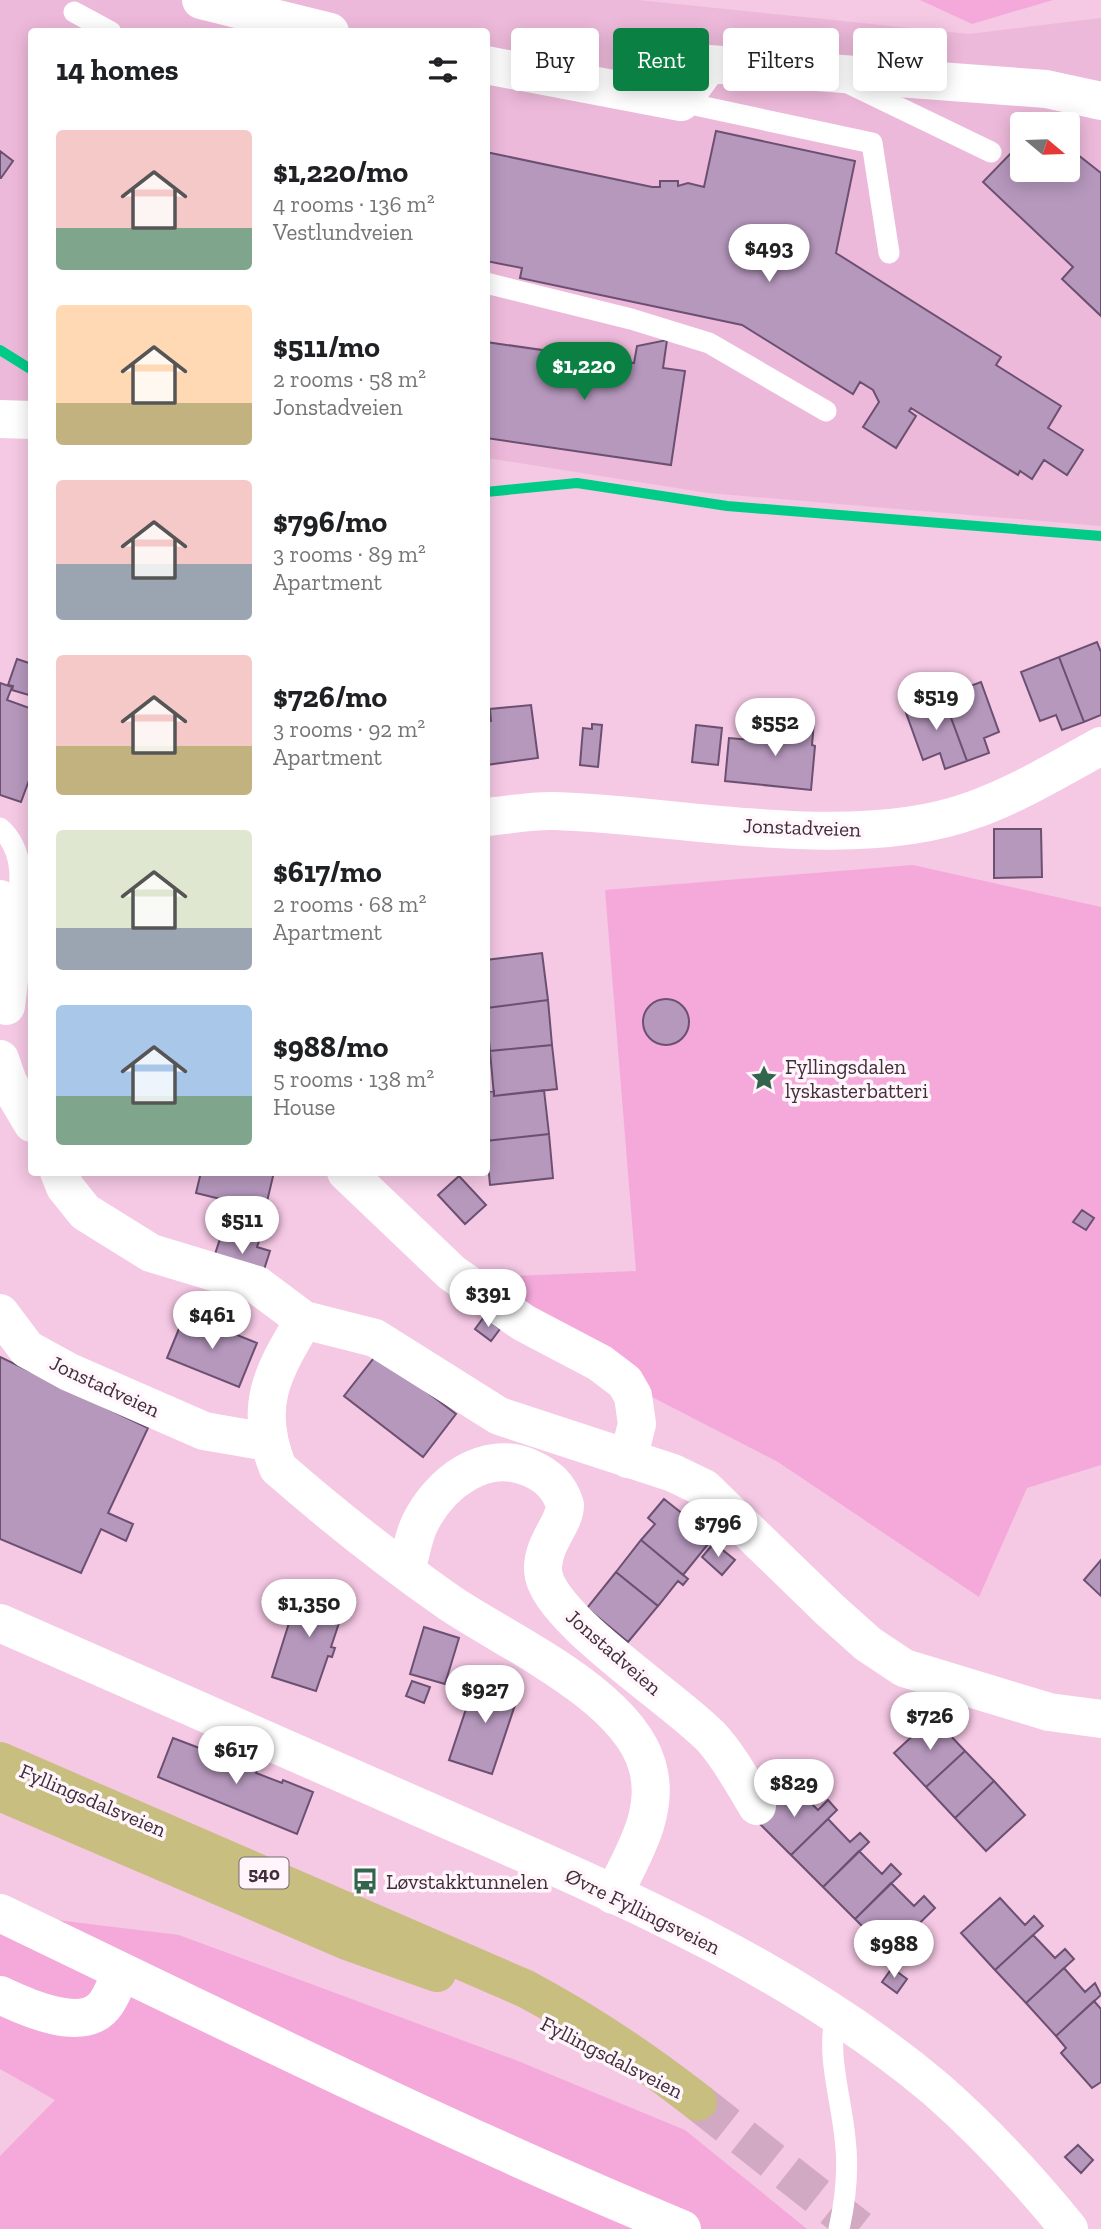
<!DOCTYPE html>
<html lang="en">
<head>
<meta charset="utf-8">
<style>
  :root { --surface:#fff; --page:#f6f6f6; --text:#202124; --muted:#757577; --accent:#0b8043 }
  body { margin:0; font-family:"Zilla Slab",serif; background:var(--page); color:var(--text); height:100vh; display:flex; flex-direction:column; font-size:26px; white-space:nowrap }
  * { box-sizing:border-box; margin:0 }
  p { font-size:23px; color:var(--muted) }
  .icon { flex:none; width:38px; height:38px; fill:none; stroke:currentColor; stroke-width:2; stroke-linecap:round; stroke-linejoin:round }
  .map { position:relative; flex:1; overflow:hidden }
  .sheet { position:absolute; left:28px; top:28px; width:462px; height:1148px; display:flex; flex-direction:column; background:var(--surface); border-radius:7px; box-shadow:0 4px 18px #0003 }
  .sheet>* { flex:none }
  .banner { position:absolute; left:511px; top:28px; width:485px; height:63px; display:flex; gap:14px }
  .needle { width:46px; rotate:109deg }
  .buttons { position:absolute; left:1010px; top:112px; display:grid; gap:14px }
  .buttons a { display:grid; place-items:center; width:70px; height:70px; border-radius:7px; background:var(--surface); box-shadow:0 4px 18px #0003; font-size:35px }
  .price { position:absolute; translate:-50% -60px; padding:0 16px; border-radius:24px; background:#fff; color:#222; font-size:23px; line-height:46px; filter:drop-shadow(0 2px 4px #0008) }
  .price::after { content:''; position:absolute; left:50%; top:42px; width:21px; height:16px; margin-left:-10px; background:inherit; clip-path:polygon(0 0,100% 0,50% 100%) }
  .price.current { background:var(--accent); color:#fff }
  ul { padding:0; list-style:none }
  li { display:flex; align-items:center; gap:21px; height:175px; padding:0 28px }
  li span { display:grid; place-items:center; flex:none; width:196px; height:140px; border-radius:7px; color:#555 }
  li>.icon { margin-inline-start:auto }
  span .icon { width:84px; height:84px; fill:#fffc; stroke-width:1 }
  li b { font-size:30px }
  h2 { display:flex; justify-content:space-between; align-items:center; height:84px; padding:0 28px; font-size:30px }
  .tag { padding:0 24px; border-radius:7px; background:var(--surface); box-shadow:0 4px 18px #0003; font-size:24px; line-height:63px }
  .tag.current { background:var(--accent); color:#fff }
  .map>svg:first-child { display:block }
  .built { fill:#edb9da; fill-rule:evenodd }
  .green { fill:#f4a9da }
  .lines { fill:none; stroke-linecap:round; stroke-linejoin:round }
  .stream { stroke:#00cb87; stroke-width:10 }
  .building { fill:#b698bd; stroke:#6c5072; stroke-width:2 }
  .primary-tunnel { stroke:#d1a9c2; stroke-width:38; stroke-dasharray:38 19; stroke-linecap:butt }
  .service { stroke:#fff; stroke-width:21 }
  .minor { stroke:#fff; stroke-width:38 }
  .secondary { stroke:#fff; stroke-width:38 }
  .primary { stroke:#c7be80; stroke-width:38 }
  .labels { text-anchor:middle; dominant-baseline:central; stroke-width:7; stroke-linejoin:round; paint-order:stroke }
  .shield { fill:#fff5fb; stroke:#796a73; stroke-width:2 }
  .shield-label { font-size:19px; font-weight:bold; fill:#402e39 }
  .street-label { font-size:21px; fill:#402e39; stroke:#fff5fb }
  .poi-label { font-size:21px; fill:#402e39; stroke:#fff5fb; text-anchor:start }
</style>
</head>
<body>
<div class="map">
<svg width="1101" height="2229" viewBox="0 0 1101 2229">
  <rect width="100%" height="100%" fill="#f5c8e4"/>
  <!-- built -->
  <path class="built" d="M0 0H638L969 34 1101 18V526L708 493 487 458 486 32H32L31 415 0 413ZM1022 124H1068V170H1022Z"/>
  <!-- green -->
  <path class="green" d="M920 0H1053L972 24Z
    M913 865 1101 907V1465L1027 1488 979 1597 778 1462 588 1364 519 1311 513 1276 636 1271 605 890Z
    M0 1913 179 1935 513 2059 685 2130 807 2229H0V2156L55 2100 0 2069Z"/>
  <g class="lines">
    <!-- stream -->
    <path class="stream" d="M0 350 32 370
      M486 492 577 483 727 506 1101 536"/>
  </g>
  <!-- building -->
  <path class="building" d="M716 131 855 161 836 253 1001 357 996 365 1061 406 1048 428 1083 450 1067 475 1044 460 1032 479 1020 471 1018 475 911 408 909 411 916 416 896 448 863 427 879 402 873 390 860 382 853 394 742 325 520 278 522 268 486 261V152L652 187H660V181H678V186L688 183 704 187Z
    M1022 136V170H1068V147L1101 173V316L1062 279 1073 267 983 182 1016 148 1013 146Z
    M0 151 13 161 1 178H0Z
    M667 340 663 368 685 371 671 465 486 438V342L634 363 637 346Z
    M1097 642 1101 652V715L1084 722 1059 657Z
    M1059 657 1084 722 1062 730 1056 715 1040 721 1021 672Z
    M17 659 32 664V696L12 690 13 686 8 685Z
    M981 682 999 732 984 738 989 753 967 761 943 696Z
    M0 683 12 687 7 700 32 709V772L21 802 0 795Z
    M943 696 967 761 945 769 940 753 923 760 905 710Z
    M531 705 538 758 486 765V721H491L490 709Z
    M776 719 814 722 812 745 815 746 811 790 725 781 729 738 774 742Z
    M592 724 602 725 598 767 580 765 583 728 592 729Z
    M696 725 722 728 718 765 692 762Z
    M994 829H1041L1042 877 994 878Z
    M542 953 548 1000 486 1008V960Z
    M643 1022a23 23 0 1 1 46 0a23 23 0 1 1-46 0Z
    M548 1000 552 1045 490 1051 486 1008Z
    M552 1045 557 1089 494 1096 490 1051Z
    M544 1090 549 1134 486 1141V1092L494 1091V1096Z
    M549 1134 553 1178 490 1185 486 1141Z
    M201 1172H274L265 1210 196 1193Z
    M459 1176 486 1205 465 1224 438 1195Z
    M1082 1210 1094 1218 1086 1230 1073 1222Z
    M242 1235 259 1241 257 1247 270 1251 261 1279 212 1263 221 1236 240 1241Z
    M185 1314 257 1343 239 1387 167 1358Z
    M484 1317 500 1329 491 1341 475 1329Z
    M377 1354 456 1414 423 1457 344 1396Z
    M0 1357 148 1428 108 1513 133 1524 126 1541 101 1529 81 1573 0 1539Z
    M664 1499 713 1538 683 1575 641 1540 655 1524 648 1518Z
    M641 1540 688 1579 683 1585 678 1581 658 1606 616 1572Z
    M714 1543 735 1560 722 1575 702 1557Z
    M1101 1560V1596L1084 1580Z
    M616 1572 658 1606 628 1642 587 1608Z
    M300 1588 346 1602 331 1647 335 1648 332 1657 328 1656 316 1691 272 1677Z
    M424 1627 459 1638 445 1684 410 1674Z
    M477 1676 520 1690 492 1774 449 1760Z
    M412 1681 430 1687 424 1703 406 1696Z
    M933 1717 965 1751 926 1787 894 1753Z
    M173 1738 257 1770 256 1773 282 1783 283 1780 313 1792 297 1834 158 1777Z
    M965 1751 994 1781 955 1818 926 1787Z
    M994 1781 1025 1815 986 1851 955 1818Z
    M792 1784 818 1810 828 1800 837 1810 791 1855 756 1820Z
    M828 1819 850 1842 860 1833 869 1842 823 1887 791 1855Z
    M859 1851 882 1874 891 1864 901 1874 855 1919 823 1887Z
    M891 1883 914 1906 924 1896 935 1908 882 1960 859 1937 866 1930 855 1919Z
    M1000 1898 1025 1925 1034 1916 1043 1926 995 1970 961 1933Z
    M1033 1935 1055 1958 1065 1949 1074 1959 1026 2003 995 1970Z
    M908 1936 921 1949 909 1962 895 1948Z
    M892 1968 907 1979 897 1993 882 1982Z
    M1064 1968 1085 1992 1095 1983 1101 1995 1056 2036 1026 2003Z
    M1094 2001 1101 2009V2082L1092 2088 1061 2053 1066 2048 1056 2036Z
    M1078 2145 1093 2160 1081 2173 1065 2157Z"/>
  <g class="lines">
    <!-- primary-tunnel -->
    <path class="primary-tunnel" d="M698 2102 859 2229"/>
    <!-- service -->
    <path class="service" d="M74 12 111 32
      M848 83 991 152
      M681 102 872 143 889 253
      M486 283 631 319 709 343 826 411
      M0 828C26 851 21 886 16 917
      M836 2015C826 2054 841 2097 845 2138 849 2170 846 2198 839 2229"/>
    <!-- minor -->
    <path class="minor" d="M201 0 330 32
      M486 65 681 102 709 64 1046 89 1101 101
      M0 419 32 420
      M486 817C509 815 533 810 555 811 682 815 853 854 973 810 1018 794 1059 769 1101 746
      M0 899 8 904 16 920 6 1006
      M0 1059 8 1082 32 1123
      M59 1172 65 1187 85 1212 151 1253 257 1285 304 1320 375 1338 499 1416 673 1473 704 1488 830 1610 868 1644 904 1668 1049 1712 1101 1719
      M346 1172 452 1273 524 1323 600 1363 625 1382 633 1396 637 1424 628 1459
      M0 1313 27 1349 69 1372 204 1431 267 1442
      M304 1320C272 1373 253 1407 278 1468 332 1515 391 1562 450 1603 508 1642 627 1695 647 1765 661 1811 633 1855 613 1895
      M406 1570C411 1555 413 1537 420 1523 440 1483 485 1448 530 1468 548 1476 559 1486 565 1505 565 1524 542 1543 543 1570 544 1616 678 1701 712 1738 730 1758 743 1783 757 1806
      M0 1995C25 2007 82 2033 104 2006 112 1997 116 1982 122 1972"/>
    <!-- secondary -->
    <path class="secondary" d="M0 1623C141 1685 282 1747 423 1809 600 1887 787 1963 936 2089 984 2131 1029 2180 1069 2229
      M0 1913C225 2021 451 2133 682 2229"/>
    <!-- primary -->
    <path class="primary" d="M0 1761 526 1989C588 2022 643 2059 698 2102
      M0 1792 347 1941 437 1973"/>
  </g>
  <!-- icons -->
  <defs>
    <g id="sight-bare" transform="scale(2.1)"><path d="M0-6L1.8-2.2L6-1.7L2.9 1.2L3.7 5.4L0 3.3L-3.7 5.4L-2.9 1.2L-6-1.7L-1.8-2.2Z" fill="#31664c" stroke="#fff5fb" stroke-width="2.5" paint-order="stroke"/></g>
    <g id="bus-bare" transform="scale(2.1)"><path d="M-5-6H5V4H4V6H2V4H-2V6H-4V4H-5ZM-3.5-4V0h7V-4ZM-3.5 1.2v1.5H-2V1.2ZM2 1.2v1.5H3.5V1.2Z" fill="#31664c" stroke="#fff5fb" stroke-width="2.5" paint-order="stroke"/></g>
  </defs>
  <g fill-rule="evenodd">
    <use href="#sight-bare" x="764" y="1078"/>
    <use href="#bus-bare" x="365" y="1881"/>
  </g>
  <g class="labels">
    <!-- shield labels -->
    <rect class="shield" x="239.5" y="1857.5" width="49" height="31" rx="5"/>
    <g class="shield-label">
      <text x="264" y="1873">540</text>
    </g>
    <!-- street labels -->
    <g class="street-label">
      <text transform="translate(802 827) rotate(2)">Jonstadveien</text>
      <text transform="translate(105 1386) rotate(25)">Jonstadveien</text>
      <text transform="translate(614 1652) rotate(41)">Jonstadveien</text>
      <text transform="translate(93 1800) rotate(23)">Fyllingsdalsveien</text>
      <text transform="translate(643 1911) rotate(26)">Øvre Fyllingsveien</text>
      <text transform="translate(612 2057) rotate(27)">Fyllingsdalsveien</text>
    </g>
    <!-- poi labels -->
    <g class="poi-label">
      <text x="785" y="1066">Fyllingsdalen<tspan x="785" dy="24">lyskasterbatteri</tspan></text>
      <text x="386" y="1881">Løvstakktunnelen</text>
    </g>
  </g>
</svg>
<div class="buttons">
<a><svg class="needle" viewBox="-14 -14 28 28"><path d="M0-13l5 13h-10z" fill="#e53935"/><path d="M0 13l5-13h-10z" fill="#757577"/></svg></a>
</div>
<b class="price" style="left:769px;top:284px">$493</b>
<b class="price current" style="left:584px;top:402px">$1,220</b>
<b class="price" style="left:936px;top:732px">$519</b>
<b class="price" style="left:775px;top:758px">$552</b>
<b class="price" style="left:242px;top:1256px">$511</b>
<b class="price" style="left:488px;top:1329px">$391</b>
<b class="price" style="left:212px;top:1351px">$461</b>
<b class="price" style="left:718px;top:1559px">$796</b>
<b class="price" style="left:309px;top:1639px">$1,350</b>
<b class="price" style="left:485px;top:1725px">$927</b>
<b class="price" style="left:930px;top:1752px">$726</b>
<b class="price" style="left:236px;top:1786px">$617</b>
<b class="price" style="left:794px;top:1819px">$829</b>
<b class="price" style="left:894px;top:1980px">$988</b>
<div class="banner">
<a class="tag">Buy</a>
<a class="tag current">Rent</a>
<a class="tag">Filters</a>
<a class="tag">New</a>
</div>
<section class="sheet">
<h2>14 homes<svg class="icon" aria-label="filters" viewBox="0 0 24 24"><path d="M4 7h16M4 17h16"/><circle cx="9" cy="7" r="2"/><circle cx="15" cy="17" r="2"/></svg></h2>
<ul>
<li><span style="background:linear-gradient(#f6c9c9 70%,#7fa58c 0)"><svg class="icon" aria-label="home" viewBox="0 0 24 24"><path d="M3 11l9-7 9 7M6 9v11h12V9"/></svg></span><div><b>$1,220/mo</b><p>4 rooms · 136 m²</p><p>Vestlundveien</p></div></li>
<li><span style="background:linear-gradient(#ffd9b3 70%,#c2b280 0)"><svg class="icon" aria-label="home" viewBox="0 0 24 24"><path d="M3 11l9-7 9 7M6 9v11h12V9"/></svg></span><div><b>$511/mo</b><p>2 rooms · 58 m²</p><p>Jonstadveien</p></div></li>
<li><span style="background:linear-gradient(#f6c9c9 60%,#9aa5b1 0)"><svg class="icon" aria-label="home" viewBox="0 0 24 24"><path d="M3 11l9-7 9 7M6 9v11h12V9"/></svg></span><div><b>$796/mo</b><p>3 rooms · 89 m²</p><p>Apartment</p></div></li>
<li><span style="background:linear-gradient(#f6c9c9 65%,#c2b280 0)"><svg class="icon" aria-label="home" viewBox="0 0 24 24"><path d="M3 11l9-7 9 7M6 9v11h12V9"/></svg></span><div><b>$726/mo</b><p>3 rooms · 92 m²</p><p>Apartment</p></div></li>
<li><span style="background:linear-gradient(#dfe7d0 70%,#9aa5b1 0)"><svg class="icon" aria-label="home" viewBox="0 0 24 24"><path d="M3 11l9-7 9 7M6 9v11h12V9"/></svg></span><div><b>$617/mo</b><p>2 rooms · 68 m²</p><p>Apartment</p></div></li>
<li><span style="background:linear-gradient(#a9c7e8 65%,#7fa58c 0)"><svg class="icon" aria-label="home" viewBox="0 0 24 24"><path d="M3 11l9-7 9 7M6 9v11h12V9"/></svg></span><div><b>$988/mo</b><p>5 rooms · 138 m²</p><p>House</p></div></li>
</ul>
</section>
</div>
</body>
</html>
